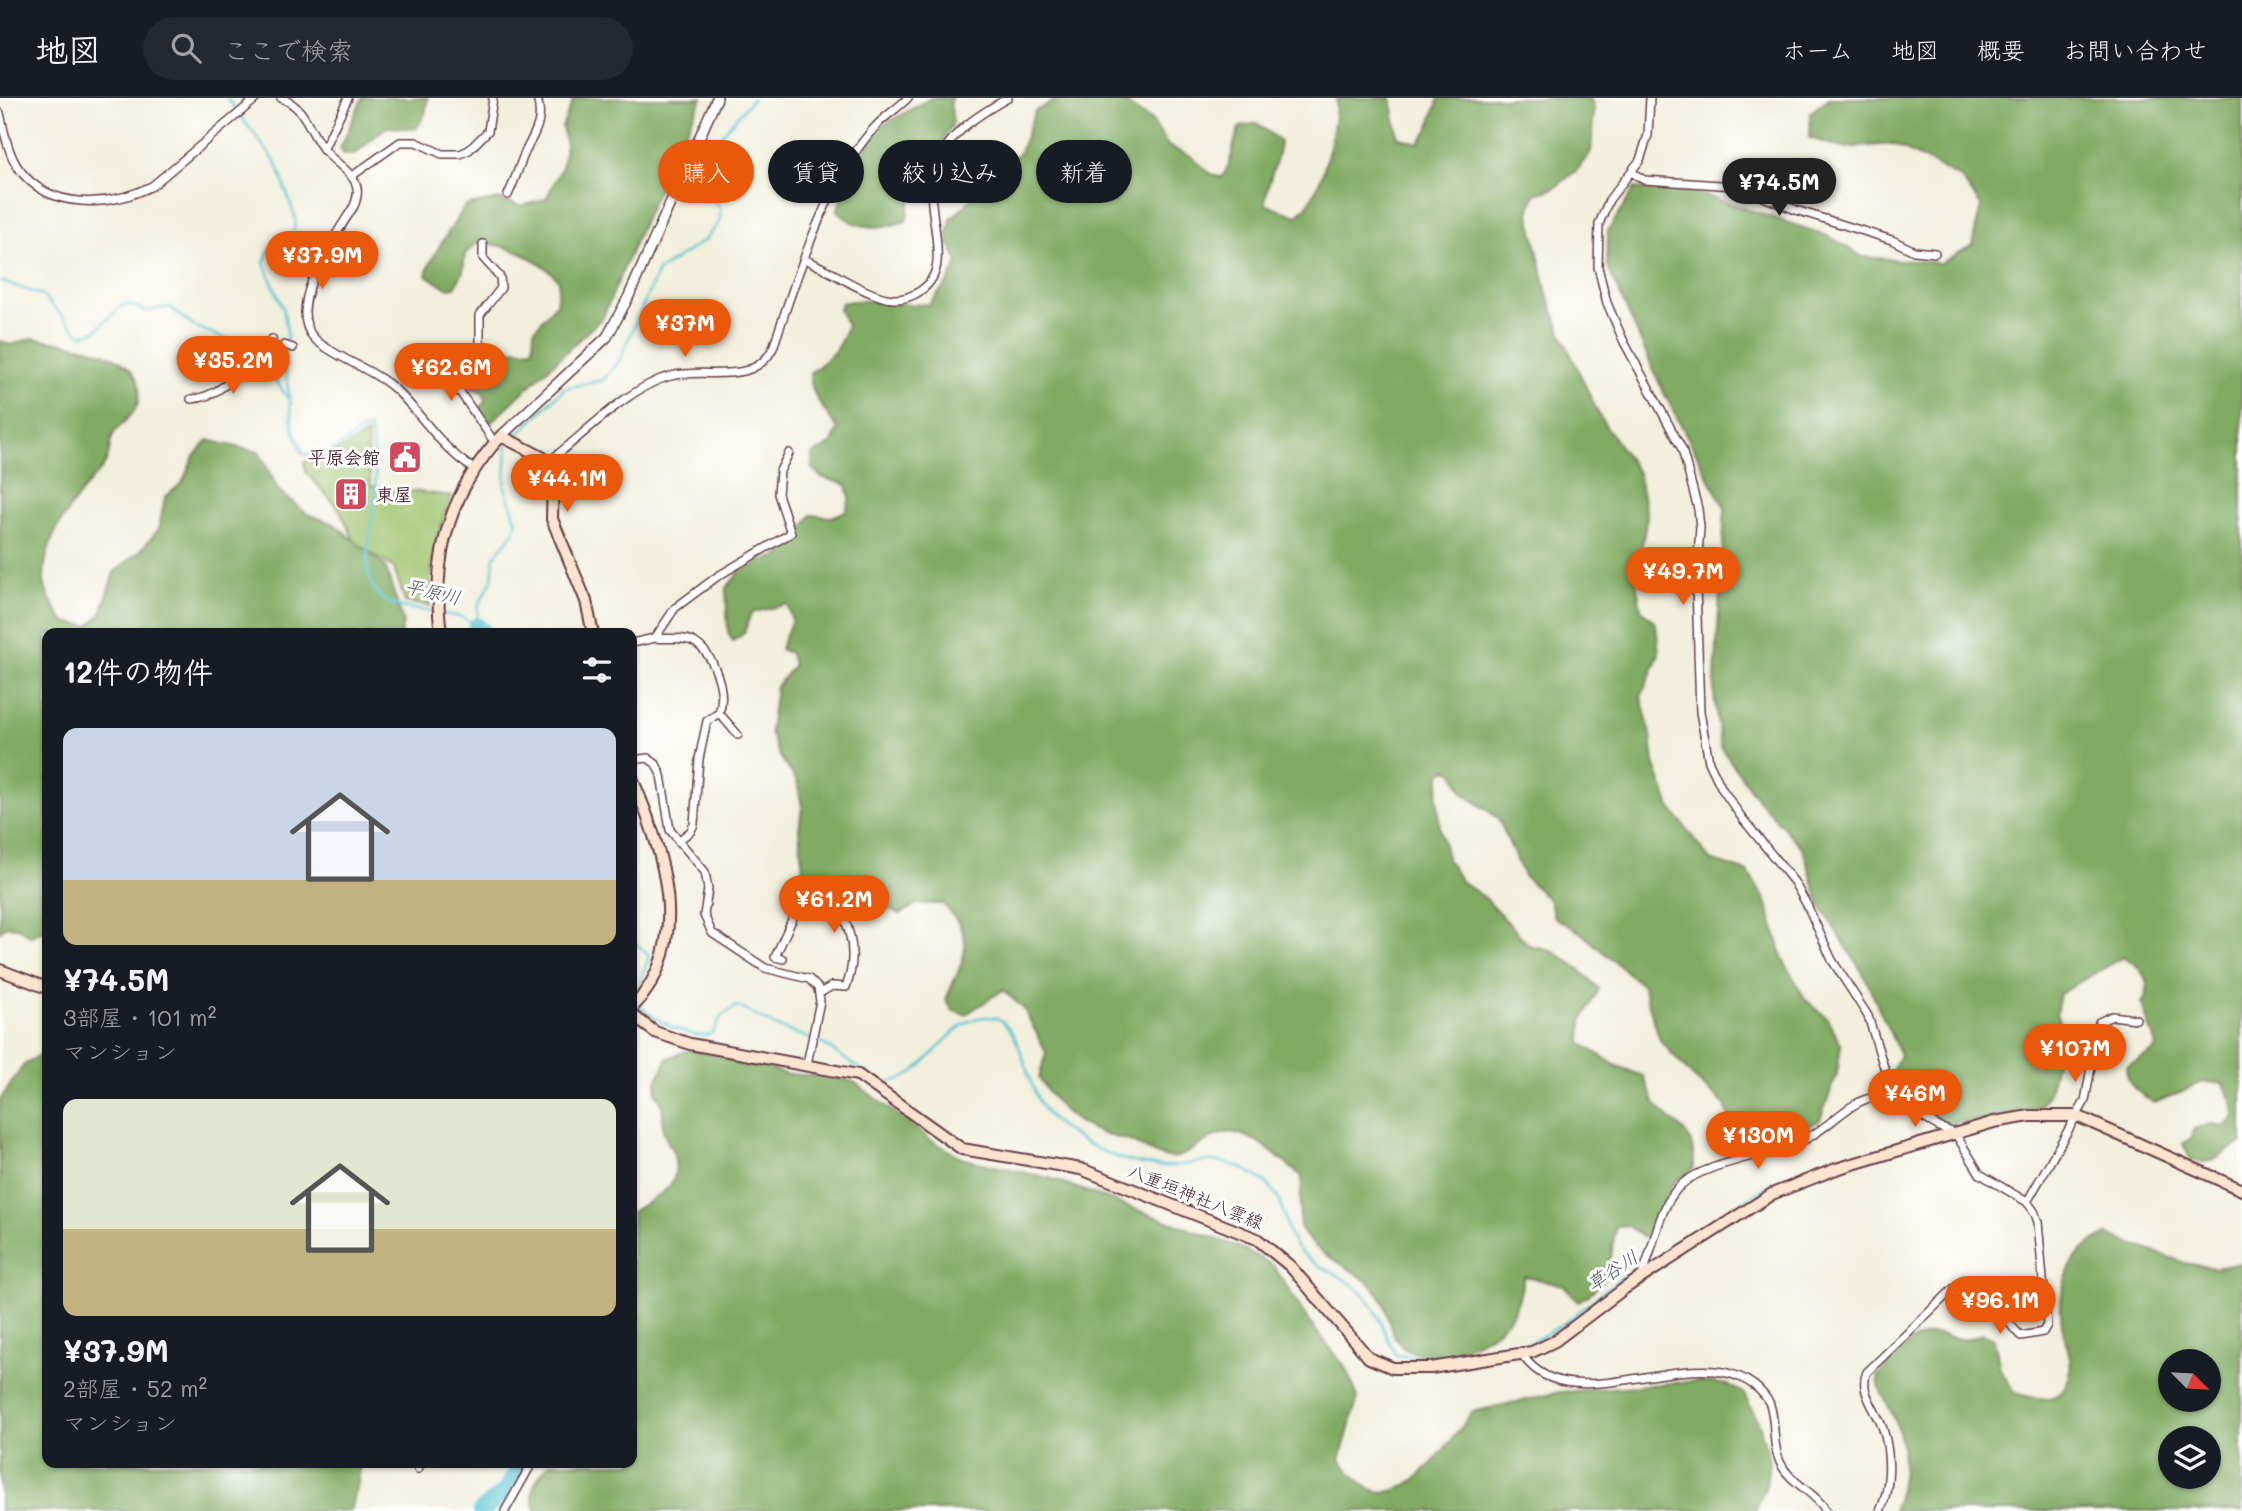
<!DOCTYPE html>
<html lang="ja">
<head>
<meta charset="utf-8">
<style>
  :root { --surface:#171b24; --page:#242831; --text:#f1f3f6; --muted:#9ea1a6; --line:#363941; --accent:#ea580c }
  body { margin:0; font-family:Mali,"Klee One",sans-serif; background:var(--page); color:var(--text); height:100vh; display:flex; flex-direction:column; font-size:26px; white-space:nowrap }
  * { box-sizing:border-box; margin:0 }
  p { font-size:23px; color:var(--muted) }
  .icon { flex:none; width:38px; height:38px; fill:none; stroke:currentColor; stroke-width:2; stroke-linecap:round; stroke-linejoin:round }
  .map { position:relative; flex:1; overflow:hidden }
  .sheet { position:absolute; left:42px; top:530px; width:595px; height:840px; display:flex; flex-direction:column; background:var(--surface); border-radius:14px; box-shadow:0 2px 5px #0004 }
  .sheet>* { flex:none }
  .top-card { position:absolute; left:658px; top:42px; width:665px; height:63px; display:flex; gap:14px }
  .needle { width:46px; rotate:114deg }
  .buttons { position:absolute; left:2158px; top:1251px; display:grid; gap:14px }
  .buttons a { display:grid; place-items:center; width:63px; height:63px; border-radius:50%; background:var(--surface); box-shadow:0 2px 5px #0004; font-size:35px }
  .price { position:absolute; translate:-50% -60px; padding:0 16px; border-radius:24px; background:var(--accent); color:#fff; font-size:23px; line-height:46px; filter:drop-shadow(0 2px 4px #0008) }
  .price::after { content:''; position:absolute; left:50%; top:42px; width:21px; height:16px; margin-left:-10px; background:inherit; clip-path:polygon(0 0,100% 0,50% 100%) }
  .price.active { background:#222; color:#fff }
  ul { padding:0; list-style:none }
  li { display:grid; align-content:center; gap:14px; height:371px; padding:0 21px }
  li span { display:grid; place-items:center; height:217px; border-radius:14px; color:#555 }
  li>.icon { margin-inline-start:auto }
  span .icon { width:126px; height:126px; fill:#fffc; stroke-width:1 }
  li b { font-size:30px }
  h2 { display:flex; justify-content:space-between; align-items:center; height:84px; padding:0 21px; font-size:30px }
  .tag { padding:0 24px; border-radius:32px; background:var(--surface); box-shadow:0 2px 5px #0004; font-size:24px; line-height:63px }
  .tag.active { background:var(--accent); color:#fff }
  header { display:flex; align-items:center; gap:42px; box-sizing:border-box; height:98px; padding:0 35px; background:var(--surface); border-bottom:2px solid var(--line) }
  header strong { font-size:33px }
  nav { display:flex; gap:38px; margin-inline-start:auto; font-size:24px }
  .search { width:490px; height:63px; background:var(--page); display:flex; align-items:center; gap:18px; box-sizing:border-box; padding:0 24px; border-radius:38px; color:var(--muted); font-size:26px }
  .map>svg:first-child { display:block }
  .green { fill:#a0c56f; stroke:#75724d; stroke-width:2 }
  .forest { fill:#80aa62; stroke:#656446; stroke-width:2; fill-rule:evenodd }
  .lines { fill:none; stroke-linecap:round; stroke-linejoin:round }
  .stream { stroke:#58c3d2; stroke-width:2.5 }
  .river { stroke:#58c3d2; stroke-width:18 }
  .minor-casing { stroke:#633e46; stroke-width:10 }
  .tertiary-casing { stroke:#633e46; stroke-width:12 }
  .secondary-casing { stroke:#633e46; stroke-width:14 }
  .minor { stroke:#fff; stroke-width:7 }
  .tertiary { stroke:#fff; stroke-width:9 }
  .secondary { stroke:#fde4d0; stroke-width:10 }
  .labels { text-anchor:middle; dominant-baseline:central; stroke-width:6; stroke-linejoin:round; paint-order:stroke }
  .poi-label { font-size:18px; font-weight:bold; fill:#4a1f2b; stroke:#fff; text-anchor:end }
  .street-label { font-size:18px; fill:#4a1f2b; stroke:#fff }
  .water-label { font-size:19px; font-style:italic; fill:#4f5865; stroke:#fff }
</style>
</head>
<body>
<header>
<strong>地図</strong>
<div class="search"><svg class="icon" aria-label="search" viewBox="0 0 24 24"><circle cx="10" cy="10" r="6"/><path d="M15 15l6 6"/></svg>ここで検索</div>
<nav><a>ホーム</a><a>地図</a><a>概要</a><a>お問い合わせ</a></nav>
</header>
<div class="map">
<svg width="2242" height="1413" viewBox="0 0 2242 1413">
  <rect width="100%" height="100%" fill="#fff"/>
  <filter id="ink" filterUnits="userSpaceOnUse"><feTurbulence type="fractalNoise" baseFrequency=".0143" numOctaves="2"/><feDisplacementMap in="SourceGraphic" scale="14" xChannelSelector="R" yChannelSelector="G"/><feConvolveMatrix kernelMatrix="1 2 1 2 8 2 1 2 1" color-interpolation-filters="sRGB"/></filter>
  <filter id="wash" filterUnits="userSpaceOnUse"><feTurbulence type="fractalNoise" baseFrequency=".00686" numOctaves="4" result="noise"/><feDisplacementMap in="SourceGraphic" scale="28" xChannelSelector="R" yChannelSelector="G"/><feGaussianBlur stdDeviation="1.57" result="paint"/><feColorMatrix in="noise" values="0 0 0 0 0 0 0 0 0 0 0 0 0 0 0 0 0 1.4 0 .05"/><feComposite in="paint" operator="in"/></filter>
  <g filter="url(#wash)">
    <rect width="100%" height="100%" fill="#f3efdd"/>
    <!-- green -->
    <path class="green" d="M367 336 371 388 452 398C436 438 429 464 430 508L405 504 394 470 355 444 340 412 306 374 304 364 341 351Z"/>
    <!-- forest -->
    <path class="forest" d="M362 0H428L425 16 416 31 386 29 354 57 344 56 340 51Z
      M574 0H702L648 113 603 219 486 329 476 314 485 304 484 295 459 285 464 271 482 262 487 251C503 248 517 254 533 251L534 232 556 206 559 183C541 160 507 147 478 144L465 156 463 174 455 189 447 190 426 177C431 157 454 127 465 108L499 101 521 108 546 101 562 69 566 47 562 29Z
      M931 0H952L950 3 953 25 912 94 906 123C880 131 858 133 837 113L850 79 878 30Z
      M1060 0H1118L1153 24 1168 48 1191 58 1209 75 1221 80C1234 64 1231 47 1240 29L1257 25 1280 44C1278 66 1266 84 1265 106L1296 118C1324 99 1334 33 1337 0H1391L1398 39 1418 45 1428 32 1439 0H1590L1594 9 1591 54 1577 72 1553 91 1535 96 1529 115 1547 196 1564 242 1600 319 1638 375 1647 418 1636 482 1641 511 1656 526 1659 556 1641 599 1651 637 1654 665 1670 709 1710 762 1748 774 1766 803 1783 861 1805 901 1827 920 1841 947 1837 976 1820 1022 1775 1048 1756 1049 1742 1044 1733 1033 1725 1007 1691 977 1660 942 1643 888 1581 835 1554 819 1550 803 1524 778 1498 720 1463 695 1455 676 1447 671 1441 675 1437 698 1440 731 1448 763 1461 783 1486 801 1529 847 1551 852 1578 870 1599 891 1582 923 1581 945 1615 967 1643 978C1647 986 1650 998 1655 1005 1675 1032 1695 1027 1694 1070L1674 1085 1656 1119 1651 1138 1643 1139 1627 1127 1616 1128C1608 1168 1615 1180 1578 1204L1564 1188 1524 1178C1521 1192 1519 1205 1511 1218 1493 1244 1421 1275 1398 1244 1384 1226 1391 1205 1371 1187 1349 1166 1316 1158 1301 1131 1297 1124 1302 1089 1302 1078 1280 1063 1262 1040 1235 1035 1213 1031 1196 1055 1177 1059 1161 1062 1146 1051 1132 1044 1122 1040 1111 1039 1101 1035 1072 1025 1055 1006 1039 980L1046 954 1024 911 1003 892 965 917 953 913 946 902C962 860 981 845 943 806H917L900 816 887 810 870 819 861 806 817 794 804 785 799 732 802 709 797 683 779 657 770 634 776 589 793 568 790 555 780 551 792 522 787 506 751 515 744 535 733 543 728 534 726 490 739 475 760 463 779 458 794 445 811 417 832 419 846 413 850 400 847 387 821 379 812 370V357L832 345 838 331C825 311 811 300 810 275 830 260 840 251 847 227L839 212 841 205C868 198 899 210 929 206L948 184 958 164 947 140 951 121 1020 54 1035 13Z
      M1829 0H2242V1045C2220 1054 2217 1069 2191 1062L2183 1046 2192 1039 2194 1031 2211 1026 2226 1028 2234 1017 2232 1002 2222 985 2203 984 2154 1005C2139 995 2127 988 2126 969 2136 961 2147 960 2156 950 2153 933 2145 921 2142 905 2155 887 2142 868 2124 859L2060 895 2056 916 2061 927 2052 951 2056 965 2049 995 2041 1008 1983 1024H1944L1900 999 1891 976 1900 957 1864 877 1820 807 1803 751 1760 704 1721 650 1714 597 1725 410 1662 291 1607 167 1608 133 1635 90 1698 95 1828 138 1863 159 1941 165 1972 147 1981 108 1961 80 1894 46 1843 50 1810 40V15Z
      M32 240C63 245 146 252 139 299 137 316 124 322 115 334 108 343 111 355 106 364 102 372 94 379 89 385 66 413 44 442 44 480 44 496 56 511 64 524L89 528 101 516 114 474 139 454 159 431 165 399 182 385 194 358 208 342 259 354 279 393 307 416 334 426 385 468 403 523 401 536H47V831L31 838 17 829 6 828 0 833V243L11 247Z
      M47 951V1365H360L359 1381 350 1413H0V1002L23 968Z
      M688 952 752 964 785 976 826 978 854 984 929 1041 964 1061 1050 1080 1239 1149 1273 1167 1312 1228 1344 1267 1358 1299 1340 1362C1348 1371 1356 1382 1367 1389 1408 1413 1452 1340 1472 1314L1560 1294 1697 1283 1729 1287 1744 1296 1759 1325 1769 1363 1766 1388 1755 1413H537C527 1394 535 1380 551 1365H632V1114C654 1098 683 1093 674 1057 671 1048 664 1040 663 1031 662 1015 666 1008 656 995L657 982 668 960Z
      M2107 1137 2185 1165 2215 1170 2242 1165V1413H1893C1906 1381 1907 1344 1891 1313 1884 1299 1879 1294 1878 1278 1891 1262 1912 1235 1935 1236 1958 1238 1958 1247 1983 1236L1994 1241 2000 1271 2015 1295C2035 1301 2062 1308 2069 1280 2074 1264 2066 1247 2063 1232 2055 1193 2069 1151 2107 1137ZM2170 1264H2208V1302H2170ZM2170 1340H2208V1379H2170Z"/>
    <g class="lines">
      <!-- stream -->
      <path class="stream" d="M227 0 277 66 296 122 293 136 269 152 264 165 283 210 287 234 285 266 293 331 303 356C336 364 349 334 369 330 377 355 376 391 373 417 370 443 358 479 382 500 395 512 418 510 434 514
        M0 183 42 197 81 237 95 233 122 207 129 206 146 213 170 209 193 228 255 252 291 305
        M516 338 565 290 603 282 618 265 658 173 705 142 720 123V110C684 65 725 35 753 0
        M444 516 461 519 477 528
        M477 528 478 508 492 482 494 459 514 434 517 424 505 389 507 347
        M632 846 638 847 649 858 636 897
        M640 906C647 920 697 945 712 935 716 931 716 925 720 921 724 915 731 912 737 908L777 929 820 944 876 982C928 997 947 904 999 921 1028 939 1024 1000 1056 1025 1087 1050 1133 1071 1174 1068 1191 1066 1209 1060 1226 1065 1245 1070 1273 1084 1280 1104 1287 1122 1286 1137 1299 1152 1315 1170 1339 1175 1357 1190 1378 1207 1383 1234 1396 1257L1431 1261 1528 1246 1565 1225 1619 1181 1643 1169
        M1649 1165C1704 1136 1769 1072 1831 1066"/>
      <!-- river -->
      <path class="river" d="M477 528 485 536
        M482 1413 506 1393 523 1365"/>
    </g>
  </g>
  <g filter="url(#ink)">
    <g class="lines">
      <!-- minor casing -->
      <g class="minor-casing">
        <path id="minor" d="M281 0C308 10 308 35 326 54 334 64 352 74 356 86 359 94 357 101 354 108 336 137 281 212 317 243 340 262 373 271 395 291 423 317 440 350 474 371
          M1650 0 1648 37 1640 62 1609 102 1599 126 1598 169 1607 205 1624 244 1682 351 1698 411 1700 429 1696 487 1700 614 1709 664 1722 691 1742 720 1794 784 1807 807 1832 862 1868 918 1893 998 1903 1008 1941 1030 1955 1035 1980 1076 2027 1104 2034 1113 2038 1124 2047 1227 2043 1234 2021 1238C1996 1217 1995 1178 1954 1190L1867 1274C1858 1294 1877 1312 1883 1331 1891 1355 1891 1390 1880 1413
          M0 15C4 33 8 56 19 71 50 113 110 109 152 88L257 0
          M323 52 348 0
          M1633 75 1644 82 1736 88 1796 112 1892 142 1914 153 1935 155
          M352 78 400 44H416L442 56H460L469 52 488 33 493 0
          M508 97C514 84 518 72 523 59 532 37 545 26 537 0
          M804 161C831 172 858 193 886 200 910 205 935 189 937 164 940 132 924 101 936 69 948 35 978 17 1008 0
          M284 247 293 250
          M404 266 460 294 495 345
          M460 294 465 268 480 250V217L501 190 500 179 483 160V146
          M191 301C224 300 249 262 272 241
          M548 364C583 338 629 288 671 278 705 269 754 289 773 250 796 182 826 81 876 28 885 18 898 10 908 0
          M655 540C667 542 683 538 694 544 714 556 727 594 719 615
          M632 545 655 540 675 510 718 478 791 435 778 396 780 373 789 355
          M632 662 648 660 656 666 661 677 670 732 705 774 708 791 704 817 712 835 765 870 809 881 818 890 820 903 807 966
          M678 743 691 733 694 726 699 661 707 623 719 615 738 637
          M783 861 775 859 797 811 803 809 844 820C854 843 855 866 846 889L832 888 820 895
          M2027 1104 2085 1003 2099 924 2112 918 2136 921
          M1641 1179C1655 1150 1657 1108 1682 1086 1707 1064 1771 1057 1804 1042 1838 1025 1851 995 1893 998
          M1523 1258C1576 1333 1717 1223 1769 1304 1777 1323 1771 1345 1780 1364 1790 1386 1815 1393 1826 1413
          M418 1371 421 1365
          M505 1413 532 1365"/>
      </g>
      <!-- tertiary casing -->
      <g class="tertiary-casing">
        <path id="tertiary" d="M501 338 607 239 628 200 717 0"/>
      </g>
      <!-- secondary casing -->
      <g class="secondary-casing">
        <path id="secondary" d="M441 536C431 461 449 394 501 338L542 359 553 373 552 421 586 503 593 536
          M632 680C663 753 695 845 632 910
          M0 872 47 890
          M632 917 655 934 690 946 858 977 962 1051 1081 1071 1257 1141 1290 1168 1369 1260 1393 1270H1431L1532 1254 1555 1243 1625 1190 1772 1096 1836 1071 1994 1024 2030 1018H2077L2242 1092"/>
      </g>
      <!-- minor -->
      <use href="#minor" class="minor"/>
      <!-- tertiary -->
      <use href="#tertiary" class="tertiary"/>
      <!-- secondary -->
      <use href="#secondary" class="secondary"/>
    </g>
  </g>
  <!-- icons -->
  <defs>
    <g id="civic-square" transform="scale(1.75)"><rect x="-9" y="-9" width="18" height="18" rx="4" fill="#d1495b" stroke="#fff"/><path d="M-.6-6.5H3V-4.5H.6V-3L4-1V1h2V6H-6V1h2V-1L-.6-3ZM-1.2 2.5V6h2.4V2.5Z" fill="#fff"/></g>
    <g id="building-square" transform="scale(1.75)"><rect x="-9" y="-9" width="18" height="18" rx="4" fill="#d1495b" stroke="#fff"/><path d="M-4-6H4V6H1V3H-1V6H-4ZM-2.5-4.3h1.7v1.8h-1.7ZM.8-4.3h1.7v1.8H.8ZM-2.5-1h1.7V.8h-1.7ZM.8-1h1.7V.8H.8Z" fill="#fff"/></g>
  </defs>
  <g fill-rule="evenodd">
    <use href="#civic-square" x="405" y="359"/>
    <use href="#building-square" x="351" y="396"/>
  </g>
  <g class="labels">
    <!-- poi labels -->
    <g class="poi-label">
      <text x="380" y="359">平原会館</text>
      <text x="376" y="396" text-anchor="start">東屋</text>
    </g>
    <!-- street labels -->
    <g class="street-label">
      <text transform="translate(1196 1098) rotate(22)">八重垣神社八雲線</text>
    </g>
    <!-- water labels -->
    <g class="water-label">
      <text transform="translate(433 493) rotate(13)">平原川</text>
      <text transform="translate(1612 1172) rotate(-33)">草谷川</text>
    </g>
  </g>
</svg>
<div class="buttons">
<a><svg class="needle" viewBox="-14 -14 28 28"><path d="M0-13l5 13h-10z" fill="#e53935"/><path d="M0 13l5-13h-10z" fill="#9ea1a6"/></svg></a>
<a><svg class="icon" aria-label="layers" viewBox="0 0 24 24"><path d="M12 4l9 5-9 5-9-5zM3 14l9 5 9-5"/></svg></a>
</div>
<b class="price active" style="left:1779px;top:120px">¥74.5M</b>
<b class="price" style="left:322px;top:193px">¥37.9M</b>
<b class="price" style="left:685px;top:261px">¥37M</b>
<b class="price" style="left:233px;top:298px">¥35.2M</b>
<b class="price" style="left:451px;top:305px">¥62.6M</b>
<b class="price" style="left:567px;top:416px">¥44.1M</b>
<b class="price" style="left:1683px;top:509px">¥49.7M</b>
<b class="price" style="left:834px;top:837px">¥61.2M</b>
<b class="price" style="left:2075px;top:986px">¥107M</b>
<b class="price" style="left:1915px;top:1031px">¥46M</b>
<b class="price" style="left:1758px;top:1073px">¥130M</b>
<b class="price" style="left:2000px;top:1238px">¥96.1M</b>
<div class="top-card">
<a class="tag active">購入</a>
<a class="tag">賃貸</a>
<a class="tag">絞り込み</a>
<a class="tag">新着</a>
</div>
<section class="sheet">
<h2>12件の物件<svg class="icon" aria-label="filters" viewBox="0 0 24 24"><path d="M4 7h16M4 17h16"/><circle cx="9" cy="7" r="2"/><circle cx="15" cy="17" r="2"/></svg></h2>
<ul>
<li><span style="background:linear-gradient(#c9d6e8 70%,#c2b280 0)"><svg class="icon" aria-label="home" viewBox="0 0 24 24"><path d="M3 11l9-7 9 7M6 9v11h12V9"/></svg></span><div><b>¥74.5M</b><p>3部屋 · 101 m²</p><p>マンション</p></div></li>
<li><span style="background:linear-gradient(#dfe7d0 60%,#c2b280 0)"><svg class="icon" aria-label="home" viewBox="0 0 24 24"><path d="M3 11l9-7 9 7M6 9v11h12V9"/></svg></span><div><b>¥37.9M</b><p>2部屋 · 52 m²</p><p>マンション</p></div></li>
</ul>
</section>
</div>
</body>
</html>
